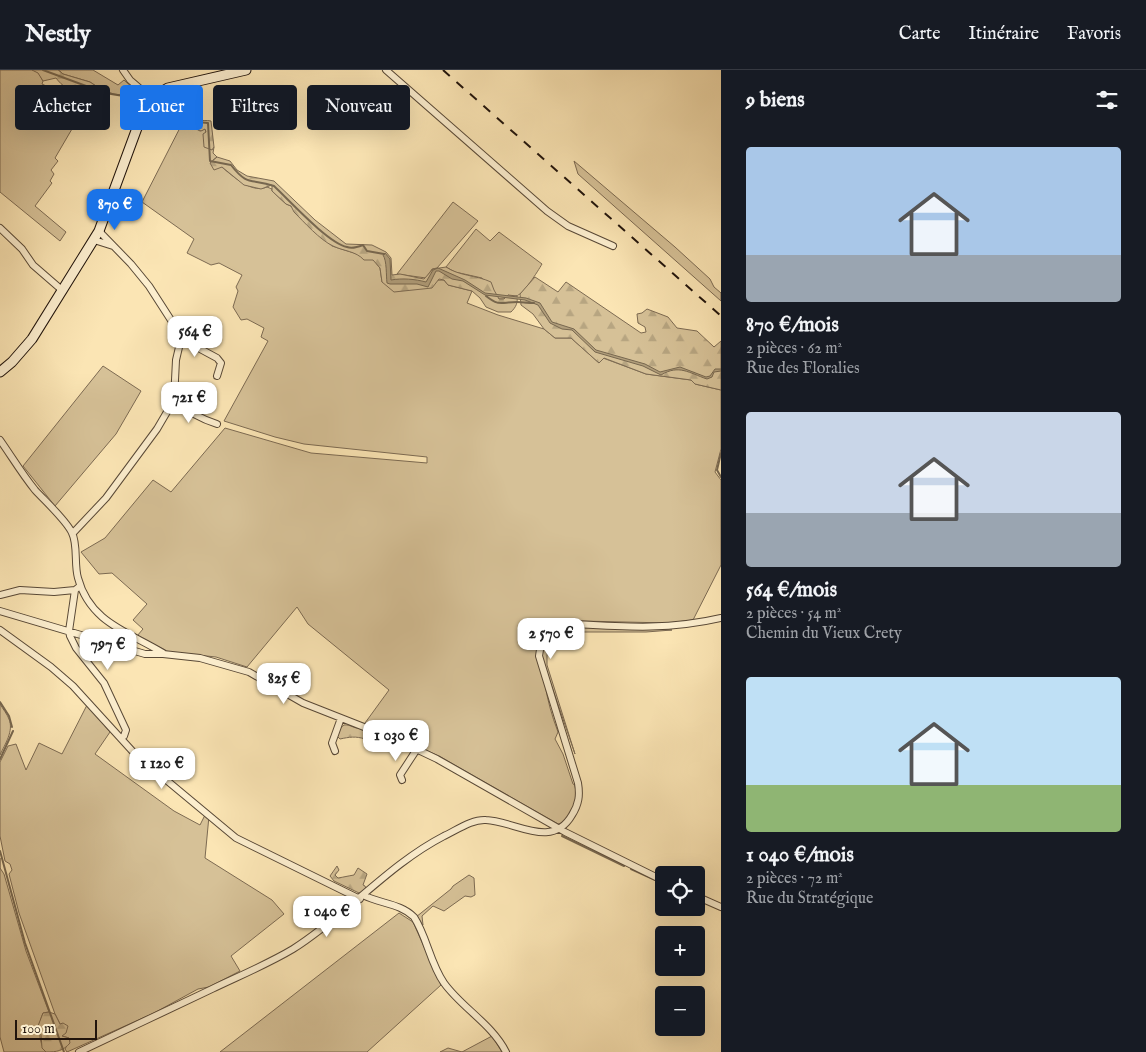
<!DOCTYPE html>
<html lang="fr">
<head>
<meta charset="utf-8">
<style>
  :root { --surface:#171b24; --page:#242831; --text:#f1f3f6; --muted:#9ea1a6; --line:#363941; --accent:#1a73e8 }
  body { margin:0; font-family:"IM FELL English",serif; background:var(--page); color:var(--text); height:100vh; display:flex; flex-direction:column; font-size:19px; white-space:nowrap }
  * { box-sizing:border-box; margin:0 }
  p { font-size:16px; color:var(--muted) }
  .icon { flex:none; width:28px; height:28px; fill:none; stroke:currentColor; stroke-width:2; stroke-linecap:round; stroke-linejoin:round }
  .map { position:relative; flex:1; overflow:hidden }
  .panel { display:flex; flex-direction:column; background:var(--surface); width:425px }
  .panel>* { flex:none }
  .guide { position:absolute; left:15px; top:15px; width:475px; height:45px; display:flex; gap:10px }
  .tools { position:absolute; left:655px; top:796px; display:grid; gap:10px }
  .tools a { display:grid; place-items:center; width:50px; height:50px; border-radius:5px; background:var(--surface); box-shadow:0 5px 20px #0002; font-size:25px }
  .scale { position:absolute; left:15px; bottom:12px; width:82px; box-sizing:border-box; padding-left:5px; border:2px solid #21140c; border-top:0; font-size:14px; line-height:18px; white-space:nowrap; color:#21140c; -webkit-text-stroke:4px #fceece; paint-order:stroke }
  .price { position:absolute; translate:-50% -42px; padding:0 11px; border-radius:10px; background:#fff; color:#222; font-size:16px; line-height:32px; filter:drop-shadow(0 1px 2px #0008) }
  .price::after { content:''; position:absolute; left:50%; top:30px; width:15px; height:11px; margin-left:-8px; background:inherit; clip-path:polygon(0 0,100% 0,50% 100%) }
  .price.active { background:var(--accent); color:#fff }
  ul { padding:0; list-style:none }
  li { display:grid; align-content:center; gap:10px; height:265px; padding:0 25px }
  li span { display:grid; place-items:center; height:155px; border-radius:5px; color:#555 }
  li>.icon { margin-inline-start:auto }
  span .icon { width:90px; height:90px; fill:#fffc; stroke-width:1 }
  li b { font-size:21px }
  h2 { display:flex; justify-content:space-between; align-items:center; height:60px; padding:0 25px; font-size:21px }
  .chip { padding:0 18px; border-radius:5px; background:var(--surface); box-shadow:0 5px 20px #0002; font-size:18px; line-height:45px }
  .chip.active { background:var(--accent); color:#fff }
  header { display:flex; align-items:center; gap:30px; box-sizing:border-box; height:70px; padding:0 25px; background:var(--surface); border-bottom:1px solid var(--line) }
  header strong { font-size:24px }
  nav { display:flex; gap:28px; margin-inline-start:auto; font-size:18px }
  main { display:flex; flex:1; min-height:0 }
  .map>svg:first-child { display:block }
  .green { fill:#d6c197; stroke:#7c6a52 }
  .forest { fill:url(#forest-firs); stroke:#7c6a52 }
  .water { fill:#b19e7b; stroke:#77674f }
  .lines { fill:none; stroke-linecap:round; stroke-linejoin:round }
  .stream { stroke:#77674f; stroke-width:2 }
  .street-casing { stroke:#584836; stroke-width:8 }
  .secondary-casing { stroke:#21140c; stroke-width:11 }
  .street { stroke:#fceece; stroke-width:6 }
  .secondary { stroke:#fceece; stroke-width:9 }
  .rail { stroke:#21140c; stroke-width:2; stroke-dasharray:9 9; stroke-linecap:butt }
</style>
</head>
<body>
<header>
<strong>Nestly</strong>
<nav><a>Carte</a><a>Itinéraire</a><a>Favoris</a></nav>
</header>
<main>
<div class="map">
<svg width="721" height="982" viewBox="0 0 721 982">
  <defs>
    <pattern id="forest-firs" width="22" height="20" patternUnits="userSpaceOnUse" patternTransform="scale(1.25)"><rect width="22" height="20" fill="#d6c197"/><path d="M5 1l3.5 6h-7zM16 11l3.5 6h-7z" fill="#b7a581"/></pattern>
  </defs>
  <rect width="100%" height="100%" fill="#fbe5b4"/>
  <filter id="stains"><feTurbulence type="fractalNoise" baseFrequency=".004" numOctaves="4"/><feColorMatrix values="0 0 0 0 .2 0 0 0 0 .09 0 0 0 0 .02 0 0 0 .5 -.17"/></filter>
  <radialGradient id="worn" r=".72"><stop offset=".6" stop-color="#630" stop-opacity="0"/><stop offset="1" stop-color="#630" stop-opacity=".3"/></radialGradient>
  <!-- green -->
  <path class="green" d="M0 0H32L38 2 43 11 42 14 86 35 55 88 58 91 51 100 54 104 50 111 52 113 35 136 66 162 60 171 0 122Z
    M59 0H93L118 15 124 10 134 19 130 26 114 24 102 20 90 12 63 4Z
    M185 48 187 49V54L200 61 205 59 211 79 214 77 213 83 217 87 213 90C227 100 249 125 267 117L272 119V121L286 134 291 136 307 154 332 176 373 189 380 198 382 212 444 210 448 215 472 221 467 233 498 245 544 259 555 268H571L599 293 603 288 646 304 691 310 695 314 721 320V379L715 402 721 410V495L693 550 668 553 581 551 560 553 541 569C543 605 545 628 558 662L555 669 563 684 573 714 575 715C578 731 573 742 562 753L558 754 439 686 365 653 389 620 308 554 297 537 247 597 216 587 169 582 137 566 143 559 133 550 147 534 112 503 99 504 81 482 105 468 153 410 171 422 225 358 311 383 427 393V387L304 374 275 367 224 351 268 271 261 267 264 258 247 249 241 250 233 237 238 221 236 217 242 205 219 193 211 195 187 183 194 169 142 132Z
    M574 91 675 177 710 209 714 217 721 223V231L578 104Z
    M453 132 478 151 437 198 432 199 426 208 397 204Z
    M476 159 490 171 499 162 542 194C538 201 523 225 516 226 513 227 511 226 508 225L504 229H499L482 208 455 202 446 197Z
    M103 296 141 321 116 364 55 436 23 396Z
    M562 557 672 560 646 562H570L560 564 548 578 547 586V595L575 684 541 585C545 571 550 566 562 557Z
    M0 634C3 639 7 644 9 649 14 661 5 674 0 685Z
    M87 635 110 662 95 684 174 741 200 755 206 743 209 746 205 788 272 830 284 844 231 886 240 901 209 917 198 919 154 943 67 982 65 979 70 970 69 968 62 966 60 954 55 944 19 843 9 804 12 800 10 794 5 791 0 766V692L8 676 16 674 26 700 39 673 62 684Z
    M0 788V798L4 804 26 881 49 942 43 943C38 954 38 973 46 982H4L0 967Z
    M469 805 474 808 475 825 471 827 465 826 444 841 433 836 422 846 423 855 416 847 451 819 453 816Z
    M399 843 413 852 441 915 367 982H220Z
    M492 966 502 982H440L448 978 462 982Z"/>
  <!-- forest -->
  <path class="forest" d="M32 0H58L63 4 90 12 102 20 99 26 94 30C88 29 84 27 81 21 70 22 62 16 56 8L43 11 38 3Z
    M165 37 175 44C187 36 189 46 198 50 201 51 207 50 211 51L214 77 212 80 204 77 203 64 206 62 205 59 201 61 187 54V49L182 47 173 49 163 39Z
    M217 87 230 91 237 100 247 106 274 111 315 150 346 174 372 175 386 182 391 188 392 205 400 204 424 209 433 199 446 197C459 206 476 205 491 212L494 220 499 229H504L508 225 517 226C518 233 516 237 511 242H498L486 237 480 228 472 221 448 215 444 210 439 209 432 218 394 222 382 212 380 198 373 190H364C356 181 343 181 333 176 320 170 304 152 294 142L291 136 286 134 272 121V115L261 119 244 115 222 97 214 100 210 93Z
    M535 207 558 222 566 212 641 263 646 262 645 257 638 253 637 244 642 243 647 239 668 247 677 258 697 261 714 277 721 271V320L695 314 691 310 646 304 604 288 599 293 571 268H555L544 259 533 244 521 235 520 224Z
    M344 655C350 654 354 659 360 658L378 669 379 676 376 680 369 679 370 676 366 675 365 669C356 666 349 667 340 669L337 666 339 659Z
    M337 796 339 800 335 805 338 808C344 807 348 806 354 805L358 798 367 804 363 815 365 816 366 819 363 822 359 823 334 811 330 806Z
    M49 942 55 944 60 954 63 953 68 956 66 963 62 966 69 968 70 973C63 981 57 982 46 982L42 978 41 965 38 956 43 943Z"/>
  <!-- water -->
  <path class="water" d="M385 183 390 189 391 210C402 208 415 209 426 212L433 200 438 198 465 210 485 223 526 228 540 233 552 252 574 259 596 280 645 294 660 302 680 297 706 307 710 306 715 299H721V301L714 302 712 307 707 309C689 303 679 294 661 305L643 296 595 282 572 260 562 259 550 253 538 235 525 230 485 225 463 211 452 209 439 201H436L428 217 417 214H390L387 213C386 205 387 191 383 185Z"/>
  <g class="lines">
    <!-- stream -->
    <path class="stream" d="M43 0 105 23 142 29
      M154 32 158 33 175 46 185 44 198 52 208 53 210 91 231 95C248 117 251 108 274 116 290 131 328 173 347 177 352 179 358 177 363 175L367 181 384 184
      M486 226C500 237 501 232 517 232 522 232 528 233 534 233
      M721 383 717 400 721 407
      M0 632 9 646 12 657
      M0 689 13 661
      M562 766 624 796
      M0 781 25 873 64 982
      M631 799 664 814"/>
    <!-- street casing -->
    <g class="street-casing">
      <path id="street" d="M123 0 130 10 151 28
        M386 0 547 141 568 156 613 176
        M0 158 22 179 33 195 63 221
        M94 170 113 176
        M180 268 217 288 221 293 217 306
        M174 330C187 341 201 349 217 354
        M0 370C12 387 22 404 35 420 45 431 67 451 72 463 78 474 74 495 78 508 90 553 129 562 163 583
        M73 463 106 428 157 359 174 330 176 290 180 273 178 261 149 216 131 194 99 161
        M80 516 75 520 69 561 70 566 76 578 104 613 126 660 124 666 121 668
        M0 525 20 520 54 522 75 520
        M0 541 145 584H163L200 588 249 602 303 633 397 670 437 689 565 762 664 811
        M0 560 51 597 73 616 135 684 236 768 360 829
        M335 681 332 673 341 648
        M402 710 400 705 417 679
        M363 825C380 834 400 833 414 847 427 867 430 893 444 913 462 938 492 954 506 982
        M696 826 721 837
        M79 982C123 961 168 940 212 919 239 906 268 894 293 879 347 845 388 795 444 766 457 760 472 749 486 750 515 751 552 780 572 745 579 734 580 725 578 713L539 586C541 564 553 554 574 554 626 557 670 560 721 548"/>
    </g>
    <!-- secondary casing -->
    <g class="secondary-casing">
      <path id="secondary" d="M0 302 12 292 32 269 99 161 137 58 151 28 168 18 246 0"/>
    </g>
    <!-- street -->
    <use href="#street" class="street"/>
    <!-- secondary -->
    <use href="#secondary" class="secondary"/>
    <!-- rail -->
    <path class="rail" d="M443 0 721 246"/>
  </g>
  <rect width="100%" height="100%" filter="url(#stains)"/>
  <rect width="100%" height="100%" fill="url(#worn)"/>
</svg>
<div class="tools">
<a><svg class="icon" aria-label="locate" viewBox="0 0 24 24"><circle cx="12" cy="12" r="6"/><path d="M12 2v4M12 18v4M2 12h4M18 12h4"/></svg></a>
<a>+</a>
<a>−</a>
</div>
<div class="scale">100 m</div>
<b class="price active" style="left:115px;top:161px">870 €</b>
<b class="price" style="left:195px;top:288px">564 €</b>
<b class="price" style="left:189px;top:354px">721 €</b>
<b class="price" style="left:551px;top:590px">2 570 €</b>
<b class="price" style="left:108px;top:601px">797 €</b>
<b class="price" style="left:284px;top:635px">825 €</b>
<b class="price" style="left:396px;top:692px">1 030 €</b>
<b class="price" style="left:162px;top:720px">1 120 €</b>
<b class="price" style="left:327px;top:868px">1 040 €</b>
<div class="guide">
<a class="chip">Acheter</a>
<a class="chip active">Louer</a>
<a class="chip">Filtres</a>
<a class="chip">Nouveau</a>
</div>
</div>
<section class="panel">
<h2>9 biens<svg class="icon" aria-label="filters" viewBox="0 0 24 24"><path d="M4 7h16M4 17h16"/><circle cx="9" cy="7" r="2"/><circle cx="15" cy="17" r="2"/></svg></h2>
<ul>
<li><span style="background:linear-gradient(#a9c7e8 70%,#9aa5b1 0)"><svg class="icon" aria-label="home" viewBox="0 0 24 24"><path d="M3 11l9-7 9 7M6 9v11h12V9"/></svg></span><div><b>870 €/mois</b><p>2 pièces · 62 m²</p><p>Rue des Floralies</p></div></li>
<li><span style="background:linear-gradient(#c9d6e8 65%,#9aa5b1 0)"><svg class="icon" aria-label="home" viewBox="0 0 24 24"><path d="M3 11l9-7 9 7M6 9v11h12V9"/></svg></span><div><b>564 €/mois</b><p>2 pièces · 54 m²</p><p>Chemin du Vieux Crety</p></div></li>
<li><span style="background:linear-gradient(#bfe0f5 70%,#8fb573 0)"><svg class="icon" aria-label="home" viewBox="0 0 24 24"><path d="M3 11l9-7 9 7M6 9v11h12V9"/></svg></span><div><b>1 040 €/mois</b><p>2 pièces · 72 m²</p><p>Rue du Stratégique</p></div></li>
</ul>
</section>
</main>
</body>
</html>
